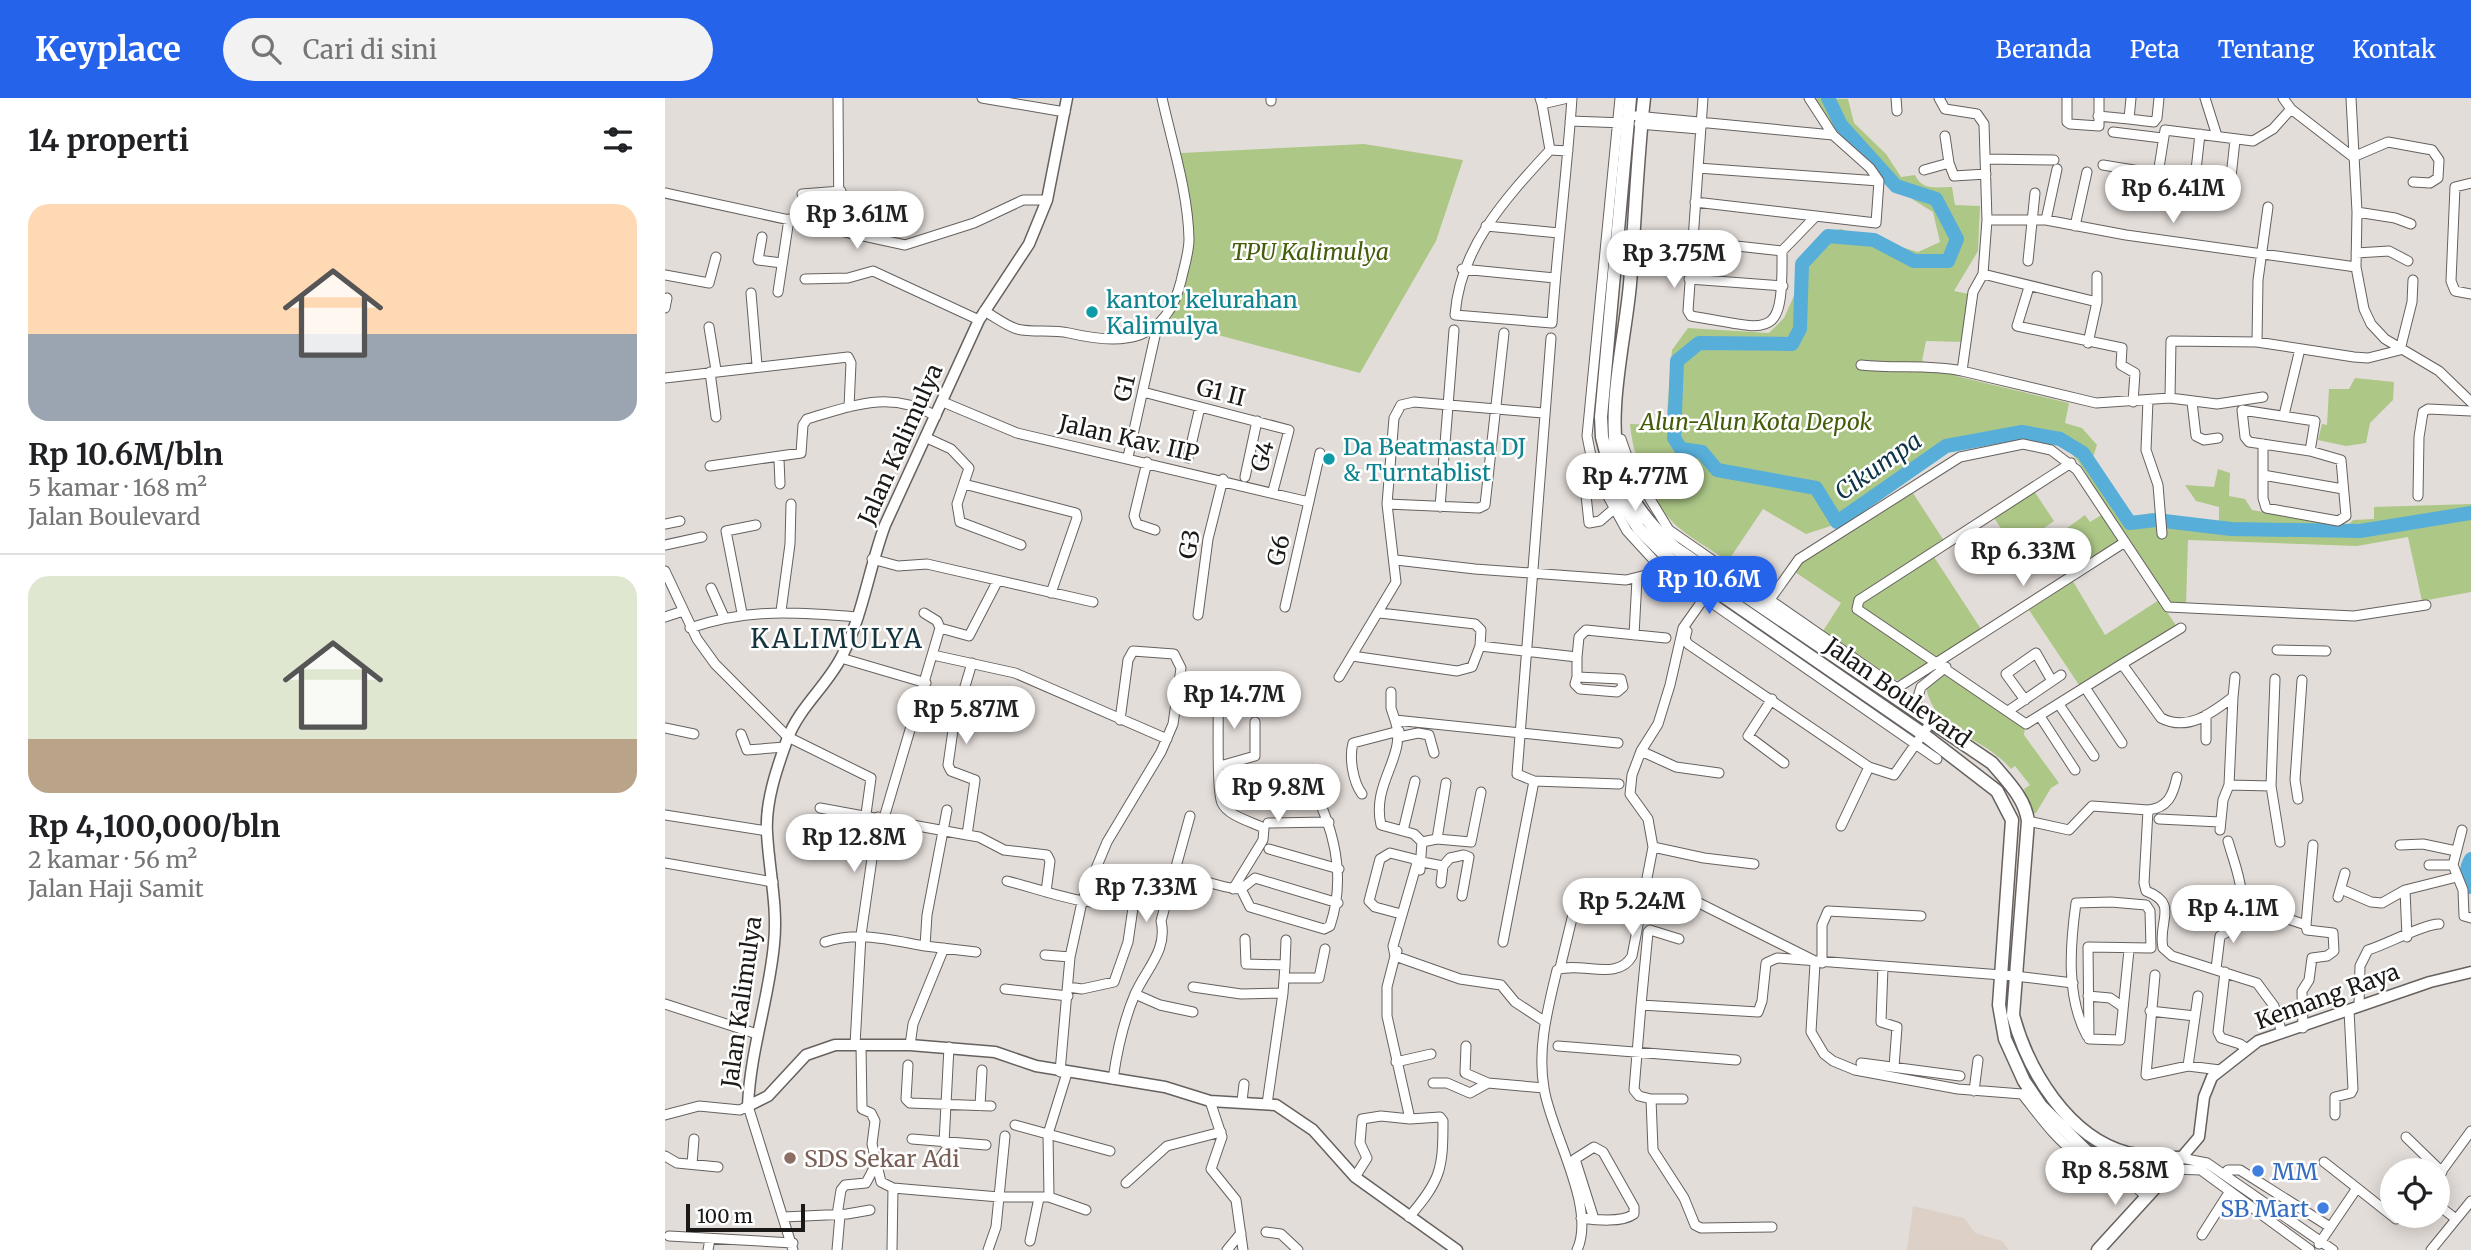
<!DOCTYPE html>
<html lang="id">
<head>
<meta charset="utf-8">
<style>
  :root { --surface:#fff; --page:#f2f2f2; --text:#202124; --muted:#757577; --line:#e0e0e0; --accent:#2563eb }
  body { margin:0; font-family:Merriweather,serif; background:var(--page); color:var(--text); height:100vh; display:flex; flex-direction:column; font-size:26px; white-space:nowrap }
  * { box-sizing:border-box; margin:0 }
  p { font-size:23px; color:var(--muted) }
  .icon { flex:none; width:38px; height:38px; fill:none; stroke:currentColor; stroke-width:2; stroke-linecap:round; stroke-linejoin:round }
  .map { position:relative; flex:1; overflow:hidden }
  .panel { display:flex; flex-direction:column; background:var(--surface); width:665px }
  .panel>* { flex:none }
  .fabs { position:absolute; left:1715px; top:1060px; display:grid; gap:14px }
  .fabs a { display:grid; place-items:center; width:70px; height:70px; border-radius:50%; background:var(--surface); box-shadow:0 4px 18px #0003; font-size:35px }
  .scale { position:absolute; left:21px; bottom:18px; width:119px; box-sizing:border-box; padding-left:7px; border:4px solid #1b1917; border-top:0; font-size:19px; line-height:24px; white-space:nowrap; color:#1b1917; -webkit-text-stroke:5px #fff; paint-order:stroke }
  .price { position:absolute; translate:-50% -60px; padding:0 16px; border-radius:24px; background:#fff; color:#222; font-size:23px; line-height:46px; filter:drop-shadow(0 2px 4px #0008) }
  .price::after { content:''; position:absolute; left:50%; top:42px; width:21px; height:16px; margin-left:-10px; background:inherit; clip-path:polygon(0 0,100% 0,50% 100%) }
  .price.current { background:var(--accent); color:#fff }
  ul { padding:0; list-style:none }
  li { display:grid; align-content:center; gap:14px; height:371px; padding:0 28px }
  li+li { border-top:2px solid var(--line) }
  li span { display:grid; place-items:center; height:217px; border-radius:21px; color:#555 }
  li>.icon { margin-inline-start:auto }
  span .icon { width:126px; height:126px; fill:#fffc; stroke-width:1 }
  li b { font-size:30px }
  h2 { display:flex; justify-content:space-between; align-items:center; height:84px; padding:0 28px; font-size:30px }
  header { display:flex; align-items:center; gap:42px; box-sizing:border-box; height:98px; padding:0 35px; background:var(--accent); color:#fff }
  header strong { font-size:33px }
  nav { display:flex; gap:38px; margin-inline-start:auto; font-size:24px }
  .search { width:490px; height:63px; background:var(--page); display:flex; align-items:center; gap:18px; box-sizing:border-box; padding:0 24px; border-radius:38px; color:var(--muted); font-size:26px }
  main { display:flex; flex:1; min-height:0 }
  .map>svg:first-child { display:block }
  .built { fill:#dcd0c7 }
  .green { fill:#adc787 }
  .lines { fill:none; stroke-linecap:round; stroke-linejoin:round }
  .river { stroke:#57aed9; stroke-width:14 }
  .minor-casing { stroke:#66615e; stroke-width:11 }
  .tertiary-casing { stroke:#66615e; stroke-width:13 }
  .secondary-casing { stroke:#66615e; stroke-width:15 }
  .minor { stroke:#fff; stroke-width:9 }
  .tertiary { stroke:#fff; stroke-width:10 }
  .secondary { stroke:#fff; stroke-width:12 }
  .culture-dot { fill:#0f9aa8; stroke:#fff; stroke-width:2.5 }
  .education-dot { fill:#8d6e63; stroke:#fff; stroke-width:2.5 }
  .shop-dot { fill:#3f7fe0; stroke:#fff; stroke-width:2.5 }
  .labels { text-anchor:middle; dominant-baseline:central; stroke-width:5; stroke-linejoin:round; paint-order:stroke }
  .park-label { font-size:23px; font-style:italic; fill:#445d0a; stroke:#fff }
  .culture-label { font-size:23px; fill:#0d838f; stroke:#fff; text-anchor:start }
  .street-label { font-size:23px; fill:#1b1917; stroke:#fff }
  .education-label { font-size:23px; fill:#785e54; stroke:#fff; text-anchor:start }
  .shop-label { font-size:23px; fill:#366cbe; stroke:#fff; text-anchor:start }
  .water-label { font-size:24px; font-style:italic; fill:#0e3547; stroke:#fff }
  .quarter-label { font-size:26px; letter-spacing:2px; fill:#15333d; stroke:#fff }
</style>
</head>
<body>
<header>
<strong>Keyplace</strong>
<div class="search"><svg class="icon" aria-label="search" viewBox="0 0 24 24"><circle cx="10" cy="10" r="6"/><path d="M15 15l6 6"/></svg>Cari di sini</div>
<nav><a>Beranda</a><a>Peta</a><a>Tentang</a><a>Kontak</a></nav>
</header>
<main>
<section class="panel">
<h2>14 properti<svg class="icon" aria-label="filters" viewBox="0 0 24 24"><path d="M4 7h16M4 17h16"/><circle cx="9" cy="7" r="2"/><circle cx="15" cy="17" r="2"/></svg></h2>
<ul>
<li><span style="background:linear-gradient(#ffd9b3 60%,#9aa5b1 0)"><svg class="icon" aria-label="home" viewBox="0 0 24 24"><path d="M3 11l9-7 9 7M6 9v11h12V9"/></svg></span><div><b>Rp 10.6M/bln</b><p>5 kamar · 168 m²</p><p>Jalan Boulevard</p></div></li>
<li><span style="background:linear-gradient(#dfe7d0 75%,#b9a48a 0)"><svg class="icon" aria-label="home" viewBox="0 0 24 24"><path d="M3 11l9-7 9 7M6 9v11h12V9"/></svg></span><div><b>Rp 4,100,000/bln</b><p>2 kamar · 56 m²</p><p>Jalan Haji Samit</p></div></li>
</ul>
</section>
<div class="map">
<svg width="1806" height="1152" viewBox="0 0 1806 1152">
  <rect width="100%" height="100%" fill="#e3ddd9"/>
  <!-- built -->
  <path class="built" d="M1248 1108 1299 1120 1310 1135 1337 1143 1344 1152H1242Z"/>
  <!-- green -->
  <path class="green" d="M1148 0 1183 1 1189 25 1221 56 1236 79 1250 77C1257 93 1272 89 1287 89L1290 107 1315 108 1313 153 1289 193 1304 196 1299 244 1261 243 1257 263 1292 271 1291 278 1404 305 1400 325 1417 330 1432 347 1427 362 1468 419 1486 415 1554 426V409L1531 403 1520 387 1549 389 1553 371 1565 375 1564 398 1580 401 1587 412 1681 429 1688 422 1709 421V409L1806 406V494L1757 503 1743 439 1692 448 1523 442 1521 508 1510 507 1500 501 1413 363 1395 343 1356 336 1281 350 1236 377 1228 388 1172 426 1141 436 1098 411 1063 463C1047 452 1028 442 1013 429 986 405 968 361 965 326L1001 327 1007 252 1023 230 1104 235 1119 220 1157 135 1176 131 1253 154 1275 144 1268 114C1220 86 1178 47 1148 0Z
    M699 46 798 62 771 143 695 275 505 224C512 205 521 185 525 165 531 129 521 91 516 55Z
    M1690 280 1729 284 1728 302 1705 325 1701 345 1681 348 1653 342 1657 326 1662 327 1664 291H1684Z
    M1246 392 1283 449 1269 459 1316 531 1239 581 1231 582 1158 533 1176 505 1130 474 1136 464Z
    M1369 393 1389 423 1375 433 1380 441 1347 466 1341 458 1350 451 1329 420Z
    M1438 416 1455 444 1418 467 1407 447 1395 455 1387 441 1420 417 1425 424Z
    M1406 480 1440 537 1494 502 1512 529 1416 590 1364 512 1283 562Z
    M1281 574 1360 629 1359 637 1394 685 1386 690 1371 715H1367L1359 691 1365 687 1350 668 1346 671C1318 637 1270 636 1261 589Z"/>
  <g class="lines">
    <!-- river -->
    <path class="river" d="M1163 0 1176 27 1231 88 1271 101 1292 141 1283 163H1249L1209 142 1163 138 1137 166 1135 231 1127 246 1034 245 1012 263 1009 340 1016 351 1037 354 1052 372 1151 390 1172 424 1281 348 1357 334 1395 341 1418 355 1465 425 1491 422 1566 431 1695 433 1806 415
      M1806 761C1800 771 1801 779 1806 789"/>
    <!-- minor casing -->
    <g class="minor-casing">
      <path id="minor" d="M173 0 174 132
        M317 0 400 14
        M606 0V3
        M875 0 877 6 903 0
        M955 0 922 338 929 373 962 433 995 469 1272 661
        M1038 0 1023 213 1026 218C1107 231 1118 246 1117 153L1151 118
        M1231 0 1232 13
        M1274 0 1280 11 1312 16 1319 26 1322 122 1318 176 1308 194 1297 273 1431 305 1505 300 1552 306 1598 299
        M1402 0V24L1405 26 1434 28V0
        M1466 0 1464 21 1489 24 1492 20 1494 0
        M1540 0 1552 38
        M1618 0 1626 11 1688 59
        M1686 0 1692 114 1691 169 1699 211 1706 226 1720 241 1774 273 1806 304
        M877 6 885 52
        M971 18 1168 37
        M1433 18 1464 21
        M905 23 960 25
        M974 26 1034 31
        M1448 34 1497 40
        M1280 38 1284 65
        M903 53 885 52C841 100 795 149 790 217L887 225C892 150 902 75 907 0
        M1688 59 1723 44 1767 52 1774 62 1773 80 1765 85 1748 84
        M1320 61 1389 62
        M1438 67 1493 76 1500 32 1588 43 1608 31 1626 11
        M1033 70 1214 83
        M1259 72 1284 65 1289 78 1321 76
        M1493 76 1546 84
        M1530 81 1535 36
        M1560 82 1566 79 1570 42
        M1806 85 1790 89 1786 183 1790 193 1806 196
        M0 95 240 147 309 125 358 102H382
        M137 96 176 93
        M1030 104 1211 125 1214 83 1205 70 1168 37 1144 0
        M1692 114 1730 120 1746 126
        M1322 122H1381L1461 137 1691 169
        M1381 122 1392 71
        M821 128 894 135
        M1410 128 1422 74
        M97 139 93 162 117 165
        M1026 143 1117 153
        M1691 155 1724 153 1743 163
        M1363 163 1370 95
        M797 171 890 180
        M1318 176 1432 204
        M0 177 44 185 51 159
        M140 181 183 180 208 173 314 222
        M1024 181 1118 188
        M1364 189 1352 228 1457 250 1456 267 1470 275 1468 304
        M113 194 124 121
        M86 195 92 267
        M0 210 2 200
        M319 213C329 218 341 228 352 231 368 235 387 231 404 235 459 248 501 244 516 183 519 169 524 155 524 141 523 94 507 45 497 0
        M44 229 51 272
        M886 240 852 676 869 683 954 686
        M1592 244 1593 182 1603 109
        M1423 245 1432 204V178
        M1196 267C1231 271 1263 266 1297 273
        M45 274 51 319
        M0 280 183 259 186 265 184 309
        M478 294 624 332 608 393
        M1505 300 1506 243 1592 244 1689 259 1703 260 1735 252 1747 204 1748 182
        M1483 302 1481 352 1493 387 1497 436
        M278 304 352 335 644 404
        M1527 304 1531 338 1539 342 1553 340
        M1619 317 1635 251
        M262 340 286 351 304 370 292 406 295 424 356 447
        M956 341 966 370 1004 432 1232 590
        M1598 346V400L1601 410 1673 423 1681 418 1676 362 1645 353 1584 344 1580 339 1577 312 1650 323 1645 353
        M463 359 492 229
        M523 360 535 309
        M114 361 115 386
        M482 364 469 418 472 426 490 432
        M1406 365 1194 502 1192 511 1361 626 1457 566
        M45 368 136 355 138 327 142 321C190 307 225 292 271 318
        M929 373 921 397 924 425 935 423 951 409
        M1598 377 1678 391
        M580 379 592 323
        M299 386 411 415 412 420 386 495
        M1753 398 1754 339 1758 314 1763 311 1806 313
        M722 406 814 410 820 407 839 235
        M775 409 789 232
        M0 426 15 423
        M0 447 37 439
        M207 461 233 468 262 466 428 504
        M731 462 810 471 961 482 989 475 997 467
        M0 473 32 541 50 566 123 639 206 680 201 716
        M46 490 59 519
        M620 509 655 355
        M1099 510 1134 461 1295 359 1358 346 1386 352 1412 372 1503 509 1689 518 1761 507
        M116 513 125 446 126 406
        M77 515 61 433 91 427
        M715 515 810 526 816 532 815 548 912 559V579L956 581 958 589 952 594 915 591 910 586 912 579
        M533 517 543 441 558 381
        M0 519 18 513
        M25 530C84 510 132 514 193 519
        M275 530 304 538 332 484
        M1516 530 1457 566 1496 620C1523 634 1547 615 1568 599L1570 579
        M1022 533 1020 541 1023 546 1204 669 1229 677 1266 624
        M969 537 972 481
        M1612 552 1661 553
        M268 557 350 575 502 641
        M687 558 792 573 807 569 815 548
        M912 559 914 539 921 532 1001 540
        M176 560 261 585
        M674 579 731 484 722 406 729 320 736 307 749 304 878 315
        M1610 581 1606 688 1615 744
        M1421 591 1457 645
        M1229 592 1460 444
        M726 594V610L730 622 953 645
        M553 599C554 618 551 692 557 705 563 718 587 724 599 730L598 742 568 791
        M1568 599 1564 687 1606 688
        M1107 601 1083 638 1119 665
        M1360 602 1341 576 1371 555 1387 583
        M1395 608 1429 658
        M1249 612 1256 589 1281 569
        M1343 613 1396 577
        M1541 617V642
        M1376 620 1410 672
        M730 622C743 658 706 684 716 727L749 736 757 744 755 772
        M0 630 29 636
        M76 636 82 652 120 649
        M734 639 753 635 764 637 769 655
        M976 653 1011 669 1054 675
        M555 668 590 658V624
        M1512 679C1508 697 1503 710 1483 712L1479 785 1481 793C1515 806 1492 824 1498 850L1507 858 1592 885 1609 908 1617 935
        M697 696C688 684 684 660 688 645L734 633
        M1633 701 1630 682 1637 582
        M155 710 302 737 310 682 286 673 283 667 289 625 307 565
        M0 717 102 733
        M219 720 275 530 272 523 259 515
        M1494 721 1555 724
        M1363 723 1404 732 1427 708 1483 712
        M603 725 664 724
        M1176 728 1204 669
        M1555 732 1558 702 1564 687
        M1797 732 1788 767 1798 792 1799 818 1806 820
        M738 733 750 683
        M302 737 314 739 339 752 382 757 385 763 381 794
        M772 741 781 685
        M757 744 772 741 806 744 816 694
        M1735 747 1758 746 1791 753
        M988 749 1039 760 1089 766
        M604 751 674 771
        M757 764 778 768 785 760 799 757 804 759 797 798
        M0 765 108 784
        M1764 767H1788
        M342 783C383 793 425 812 468 803 490 798 506 782 529 782 545 783 560 791 576 791L590 780 673 805
        M776 785 778 768
        M981 787 1020 798 1148 862
        M576 791 585 809 659 831 665 828C679 786 673 746 655 705L628 698 624 690
        M1676 791 1706 804 1717 805 1740 792 1788 780
        M1740 792 1742 839
        M1673 799 1680 775
        M736 816 710 809 704 803 715 761 725 755 749 761 752 765 728 848 730 858 722 889V918L745 1021 775 1019 778 1023C778 1071 776 1082 744 1119
        M1610 822 1620 820 1641 827
        M580 841 581 866 620 867 618 895
        M160 844C194 833 225 842 260 848L262 817 282 712
        M838 844 869 683
        M260 848 311 854
        M732 853 730 858 795 881 836 887 850 904 879 923
        M380 857 405 859
        M1150 865 1146 934 1159 956 1168 963 1190 972 1293 991 1357 996 1366 993
        M1157 865V827L1163 813 1256 818
        M620 867 621 842
        M1218 869 1216 924 1232 929 1229 969
        M895 870 910 808
        M1551 871 1555 838 1572 829C1582 792 1573 778 1563 743
        M1560 874 1553 934 1556 940 1575 946 1582 951
        M1490 877 1481 977 1523 968 1555 972
        M620 880H654L660 851
        M403 889 417 891 449 884 463 844 469 803
        M528 889 576 896 618 895 602 1006
        M340 891 403 898
        M470 896 495 907 528 914
        M1423 898 1445 900 1458 909
        M0 906 92 936
        M976 907 983 834 985 832 1014 841
        M1694 908 1695 868 1703 852C1722 846 1759 826 1774 826
        M1485 913 1530 918
        M1638 930 1637 893 1644 882 1647 860 1662 858 1669 853 1668 835 1642 832 1641 827 1648 747
        M1422 938C1401 899 1405 848 1411 805L1446 804 1481 807 1485 813 1486 850 1423 849 1424 941 1455 942 1464 852
        M190 947 196 837 213 719
        M196 947 197 1011 206 1015 210 1023 207 1046 216 1084 228 1090 334 1099 331 1129 323 1152
        M245 947 248 926 279 850
        M801 948 800 975 823 985 879 990
        M893 948 1071 962
        M731 964 766 956
        M1196 965 1295 978
        M243 967 241 1001 245 1005 326 1008
        M1523 968 1533 898
        M395 974 405 859 417 804 442 744 496 654 508 626 516 570 509 556 468 553 463 562 455 622
        M448 981C452 953 459 922 470 896 481 871 503 852 496 823L525 718
        M768 985H782L805 995 823 985
        M1309 993 1313 962
        M1357 996C1374 1017 1390 1041 1412 1056 1435 1072 1460 1078 1481 1098
        M986 1001H1018
        M545 1003 557 1039 546 1071 571 1102 578 1152
        M577 1003 579 986
        M315 1008 317 972
        M0 1017 34 1008 75 1012 83 1008 128 1152
        M1670 1017V999L1686 995 1688 991 1684 912
        M350 1027 445 1053
        M340 1038 334 1099H384L383 1036 402 975
        M1741 1039 1777 1074
        M247 1041 321 1047
        M279 1045 284 949
        M0 1058 12 1065 53 1069
        M1516 1060 1542 1065 1668 1152
        M274 1062 286 1045
        M1659 1064 1692 1090
        M27 1066 29 1041
        M1507 1071 1536 1072 1645 1152
        M1559 1076 1563 1072H1575L1665 1129
        M1773 1078 1806 1033
        M690 1079 702 1060 695 1045 697 1021 716 1018 745 1021
        M461 1085 502 1048 556 1034
        M384 1099 421 1112
        M1773 1107 1791 1121
        M172 1117 176 1092 180 1087 201 1085 210 1068
        M119 1119 182 1116 205 1112
        M916 1120C931 1122 957 1125 969 1116V1109L938 1054 929 1049 910 1061 929 1121
        M1107 1129 1036 1130 1030 1127 1019 1100 988 1052 986 1001 974 998 969 992 976 907 1093 914 1097 903 1101 865 1112 860 1350 878 1408 885
        M601 1134 616 1136 633 1152
        M1537 1137 1565 1093
        M4 1138 128 1145
        M365 1143 374 1100
        M1654 1146 1692 1090 1731 1121 1741 1118
        M43 1152 45 1141
        M172 1152 175 1117
        M227 1152 228 1090
        M562 1152 576 1135
        M912 1152C932 1109 885 1033 879 990 872 950 883 910 892 872 915 863 953 884 967 858L988 749 983 721 965 696 967 677 976 653 993 626 1005 587 1018 530 1042 496
        M1766 1152 1806 1103"/>
    </g>
    <!-- tertiary casing -->
    <g class="tertiary-casing">
      <path id="tertiary" d="M402 0 382 102 364 146 314 222 220 427C204 470 198 517 177 558 162 588 134 609 122 642 112 670 100 704 102 735 104 772 113 809 109 846 104 901 85 953 83 1008L103 998 141 957 170 947H245L330 954 371 968 500 989 545 1003 611 1007 648 1032 690 1079 792 1152
        M1516 1060 1534 1039 1539 999 1547 979 1593 943 1765 884 1806 874"/>
    </g>
    <!-- secondary casing -->
    <g class="secondary-casing">
      <path id="secondary" d="M965 0 936 319 937 339 952 397 974 431 1003 460 1258 636 1332 693 1347 722 1334 907 1340 941 1359 983 1376 1008 1421 1053 1446 1066 1486 1074 1507 1071
        M979 0C972 62 970 124 965 186 960 243 940 317 955 372 963 403 987 429 1010 450L1327 665C1342 683 1360 700 1363 723L1348 917C1363 973 1403 1039 1462 1055 1480 1059 1498 1060 1516 1060
        M1433 1152 1507 1071"/>
    </g>
    <!-- minor -->
    <use href="#minor" class="minor"/>
    <!-- tertiary -->
    <use href="#tertiary" class="tertiary"/>
    <!-- secondary -->
    <use href="#secondary" class="secondary"/>
  </g>
  <!-- markers -->
  <g class="culture-dot">
    <circle cx="427" cy="214" r="7"/>
    <circle cx="664" cy="361" r="7"/>
  </g>
  <circle class="education-dot" cx="125" cy="1060" r="7"/>
  <g class="shop-dot">
    <circle cx="1593" cy="1073" r="7"/>
    <circle cx="1658" cy="1110" r="7"/>
  </g>
  <g class="labels">
    <!-- park labels -->
    <g class="park-label">
      <text x="645" y="153">TPU Kalimulya</text>
      <text x="1091" y="323">Alun-Alun Kota Depok</text>
    </g>
    <!-- culture labels -->
    <g class="culture-label">
      <text x="441" y="201">kantor kelurahan<tspan x="441" dy="26">Kalimulya</tspan></text>
      <text x="678" y="348">Da Beatmasta DJ<tspan x="678" dy="26">&amp; Turntablist</tspan></text>
    </g>
    <!-- street labels -->
    <g class="street-label">
      <text transform="translate(459 290) rotate(-77)">G1</text>
      <text transform="translate(556 294) rotate(14)">G1 II</text>
      <text transform="translate(464 340) rotate(13)">Jalan Kav. IIP</text>
      <text transform="translate(235 346) rotate(-66)">Jalan Kalimulya</text>
      <text transform="translate(597 358) rotate(-75)">G4</text>
      <text transform="translate(524 446) rotate(-80)">G3</text>
      <text transform="translate(613 452) rotate(-77)">G6</text>
      <text transform="translate(1233 594) rotate(35)">Jalan Boulevard</text>
      <text transform="translate(1662 898) rotate(-20)">Kemang Raya</text>
      <text transform="translate(76 904) rotate(-82)">Jalan Kalimulya</text>
    </g>
    <!-- education labels -->
    <g class="education-label">
      <text x="139" y="1060">SDS Sekar Adi</text>
    </g>
    <!-- shop labels -->
    <g class="shop-label">
      <text x="1607" y="1073">MM</text>
      <text x="1644" y="1110" text-anchor="end">SB Mart</text>
    </g>
    <!-- water labels -->
    <g class="water-label">
      <text transform="translate(1213 368) rotate(-35)">Cikumpa</text>
    </g>
    <!-- quarter labels -->
    <g class="quarter-label">
      <text x="172" y="540">KALIMULYA</text>
    </g>
  </g>
</svg>
<div class="fabs">
<a><svg class="icon" aria-label="locate" viewBox="0 0 24 24"><circle cx="12" cy="12" r="6"/><path d="M12 2v4M12 18v4M2 12h4M18 12h4"/></svg></a>
</div>
<div class="scale">100 m</div>
<b class="price" style="left:1508px;top:127px">Rp 6.41M</b>
<b class="price" style="left:192px;top:153px">Rp 3.61M</b>
<b class="price" style="left:1009px;top:192px">Rp 3.75M</b>
<b class="price" style="left:970px;top:415px">Rp 4.77M</b>
<b class="price" style="left:1358px;top:490px">Rp 6.33M</b>
<b class="price current" style="left:1044px;top:518px">Rp 10.6M</b>
<b class="price" style="left:569px;top:633px">Rp 14.7M</b>
<b class="price" style="left:301px;top:648px">Rp 5.87M</b>
<b class="price" style="left:613px;top:726px">Rp 9.8M</b>
<b class="price" style="left:189px;top:776px">Rp 12.8M</b>
<b class="price" style="left:481px;top:826px">Rp 7.33M</b>
<b class="price" style="left:967px;top:840px">Rp 5.24M</b>
<b class="price" style="left:1568px;top:847px">Rp 4.1M</b>
<b class="price" style="left:1450px;top:1109px">Rp 8.58M</b>
</div>
</main>
</body>
</html>
